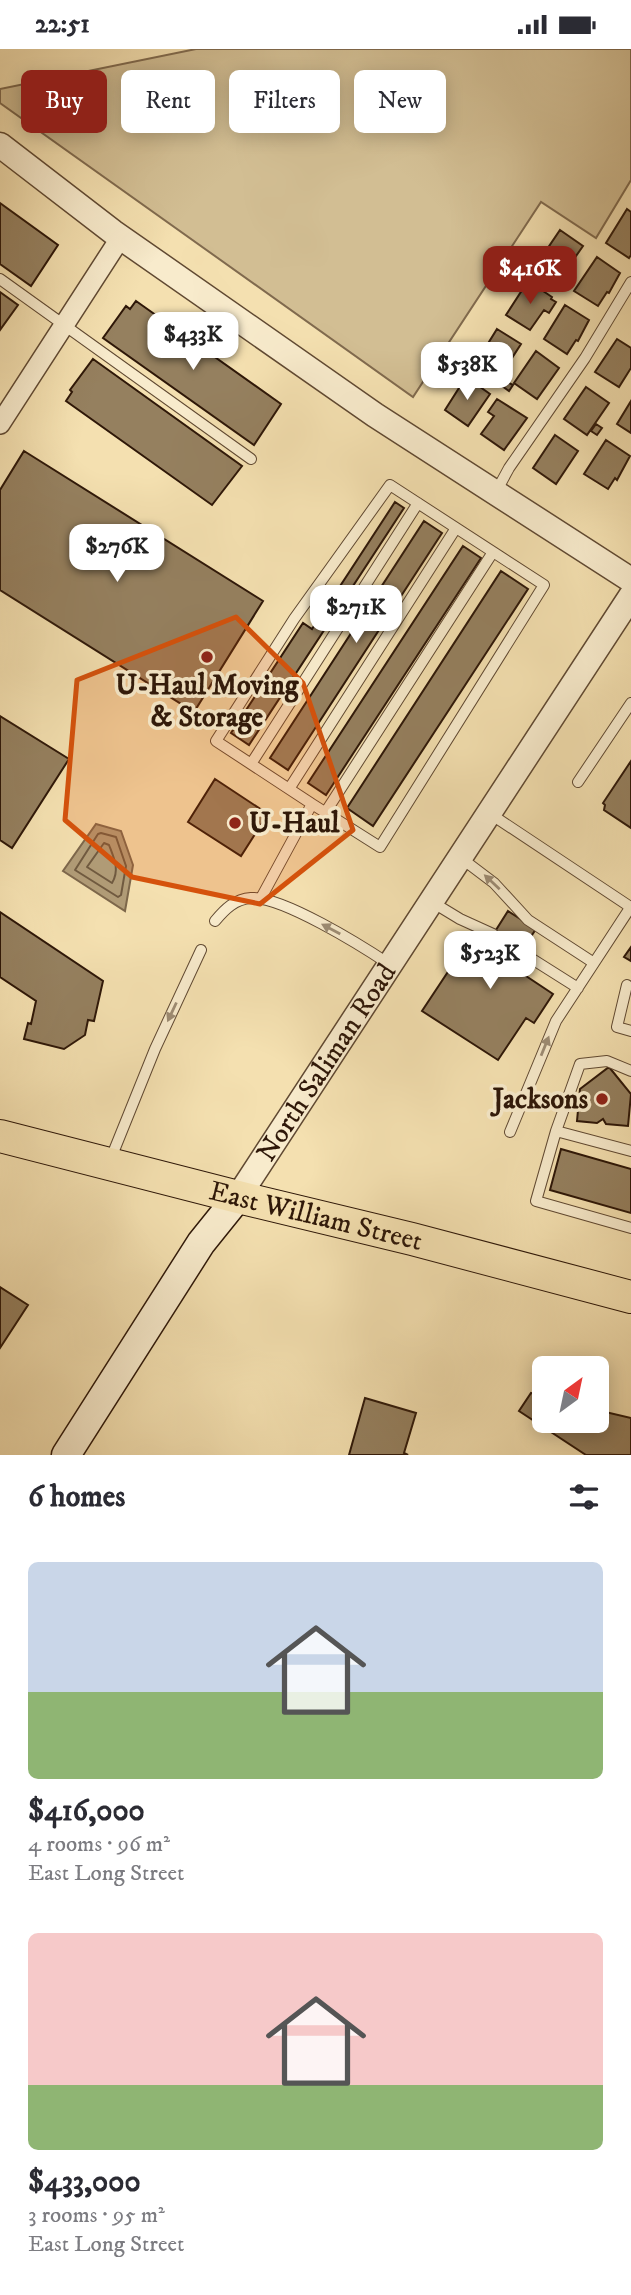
<!DOCTYPE html>
<html lang="en">
<head>
<meta charset="utf-8">
<style>
  :root { --surface:#fff; --page:#f7f7f7; --text:#2b2b33; --muted:#7c7c81; --accent:#8f2418 }
  body { margin:0; font-family:"IM FELL DW Pica",serif; background:var(--page); color:var(--text); height:100vh; display:flex; flex-direction:column; font-size:26px; white-space:nowrap }
  * { box-sizing:border-box; margin:0 }
  p { font-size:23px; color:var(--muted) }
  .icon { flex:none; width:38px; height:38px; fill:none; stroke:currentColor; stroke-width:2; stroke-linecap:round; stroke-linejoin:round }
  .map { position:relative; height:1406px; overflow:hidden }
  .drawer { display:flex; flex-direction:column; background:var(--surface); flex:1 }
  .drawer>* { flex:none }
  .guide { position:absolute; left:21px; top:21px; width:590px; height:63px; display:flex; gap:14px }
  .needle { width:46px; rotate:33deg }
  .fabs { position:absolute; left:532px; top:1307px; display:grid; gap:14px }
  .fabs a { display:grid; place-items:center; width:77px; height:77px; border-radius:10px; background:var(--surface); box-shadow:0 4px 18px #0003; font-size:35px }
  .price { position:absolute; translate:-50% -60px; padding:0 16px; border-radius:14px; background:#fff; color:#222; font-size:23px; line-height:46px; filter:drop-shadow(0 2px 4px #0008) }
  .price::after { content:''; position:absolute; left:50%; top:42px; width:21px; height:16px; margin-left:-10px; background:inherit; clip-path:polygon(0 0,100% 0,50% 100%) }
  .price.selected { background:var(--accent); color:#fff }
  ul { padding:0; list-style:none }
  li { display:grid; align-content:center; gap:14px; height:371px; padding:0 28px }
  li span { display:grid; place-items:center; height:217px; border-radius:10px; color:#555 }
  li>.icon { margin-inline-start:auto }
  span .icon { width:126px; height:126px; fill:#fffc; stroke-width:1 }
  li b { font-size:30px }
  h2 { display:flex; justify-content:space-between; align-items:center; height:84px; padding:0 28px; font-size:30px }
  .chip { padding:0 24px; border-radius:10px; background:var(--surface); box-shadow:0 4px 18px #0003; font-size:24px; line-height:63px }
  .chip.selected { background:var(--accent); color:#fff }
  .status { display:flex; justify-content:space-between; align-items:center; height:49px; padding:0 35px; background:var(--surface); direction:ltr }
  .status svg { height:19px; fill:currentColor }
  .map>svg:first-child { display:block }
  .green { fill:#d2be93; stroke:#806a4e; stroke-width:2 }
  .water { fill:#b19c77; stroke:#7d674b; stroke-width:2 }
  .lines { fill:none; stroke-linecap:round; stroke-linejoin:round }
  .shore { stroke:#705a40; stroke-width:2 }
  .building { fill:#95805f; stroke:#2e1708; stroke-width:2 }
  .service-casing { stroke:#604932; stroke-width:12 }
  .minor-casing { stroke:#604932; stroke-width:22 }
  .tertiary-casing { stroke:#604932; stroke-width:27 }
  .secondary-casing { stroke:#2e1708; stroke-width:31 }
  .primary-casing { stroke:#2e1708; stroke-width:34 }
  .service { stroke:#f8ebcc; stroke-width:10 }
  .minor { stroke:#f8ebcc; stroke-width:19 }
  .tertiary { stroke:#f8ebcc; stroke-width:24 }
  .secondary { stroke:#f8ebcc; stroke-width:28 }
  .primary { stroke:#f4e0b0; stroke-width:32 }
  .oneway { fill:#9d8c74 }
  .marked { fill:#d5520c; fill-opacity:0.2; stroke:#d5520c; stroke-width:5; stroke-linejoin:round }
  .poi-dot { fill:#8f2418; stroke:#f8ebcc; stroke-width:2.5 }
  .labels { text-anchor:middle; dominant-baseline:central; stroke-width:7; stroke-linejoin:round; paint-order:stroke }
  .poi-label { font-size:28px; font-weight:bold; fill:#2e1708; stroke:#f8ebcc }
  .street-label { font-size:28px; fill:#2e1708; stroke:#f8ebcc }
</style>
</head>
<body>
<div class="status"><b>22:51</b><svg viewBox="0 0 49 12"><path d="M0 12V9h3v3zM5 12V6h3v6zM10 12V3h3v9zM15 12V0h3v12zM26 1h20v11H26zM47 4h2v5h-2z"/></svg></div>
<div class="map">
<svg width="631" height="1406" viewBox="0 0 631 1406">
  <rect width="100%" height="100%" fill="#f4e0b0"/>
  <filter id="stains"><feTurbulence type="fractalNoise" baseFrequency=".00286" numOctaves="4"/><feColorMatrix values="0 0 0 0 .2 0 0 0 0 .09 0 0 0 0 .02 0 0 0 .5 -.17"/></filter>
  <radialGradient id="worn" r=".72"><stop offset=".6" stop-color="#630" stop-opacity="0"/><stop offset="1" stop-color="#630" stop-opacity=".3"/></radialGradient>
  <!-- green -->
  <path class="green" d="M196 0H631V131L596 189 541 153 413 348 0 54V40Z"/>
  <!-- water -->
  <path class="water" d="M96 775 121 782 133 816 125 862 63 822Z"/>
  <g class="lines">
    <!-- shore -->
    <path class="shore" d="M101 784 116 788 126 817 121 846 118 848 75 821 98 785Z
      M104 794 109 796C114 809 120 821 112 834L87 818Z"/>
  </g>
  <!-- building -->
  <path class="building" d="M0 154 58 196 31 237 0 215Z
    M627 160 631 163V206L629 209 606 194Z
    M560 181 583 197 560 230 537 215Z
    M597 208 620 224 609 244 607 243 598 257 574 242Z
    M558 230 563 233 558 241 553 238Z
    M528 232 552 248 551 250 556 253 549 264 544 261 530 281 506 266Z
    M0 243 18 256 0 281Z
    M136 252 281 355 254 396 103 289 126 257 130 260Z
    M565 256 589 271 578 292 576 291 567 305 544 290Z
    M497 280 521 295 499 329 476 314Z
    M617 290 631 299V319L619 338 595 323Z
    M536 302 559 319 537 350 514 334Z
    M93 310 242 417 212 456 66 352 72 343 70 341Z
    M466 328 490 345 468 377 445 361Z
    M505 332 513 336 509 342 502 337Z
    M586 338 609 354 587 386 564 370Z
    M497 350 527 369 504 401 481 385 494 367 488 363Z
    M631 352V384L617 375Z
    M596 375 602 379 597 386 591 382Z
    M555 386 578 402 556 435 533 419Z
    M606 391 630 407 617 431 615 429 608 440 584 425Z
    M24 402 263 552 194 663 0 541V441Z
    M395 453 404 459 249 696 231 684 303 574 312 580Z
    M424 472 442 484 288 721 270 709Z
    M463 497 481 509 326 746 308 734Z
    M501 522 528 540 373 777 347 759Z
    M0 667 69 710 12 799 0 791Z
    M631 712V779L604 761 605 756 603 754Z
    M215 730 268 765 241 807 188 773Z
    M508 862 536 880 511 917 553 945 534 974 526 969 498 1011 422 962 469 891 484 900Z
    M0 863 103 932 94 972 88 971 85 986 64 1000 24 990 28 974 31 975 36 952 0 928Z
    M631 898V912L624 908Z
    M609 1018 631 1045 628 1077 606 1075 603 1070 597 1074 577 1072 580 1040Z
    M561 1100 631 1120V1164L550 1141Z
    M0 1238 28 1256 0 1299Z
    M531 1344 544 1348V1372H597V1361L631 1369V1406H586L519 1362Z
    M365 1349 416 1364 404 1404 408 1406H349Z"/>
  <g class="lines">
    <!-- service casing -->
    <g class="service-casing">
      <path id="service" d="M0 230 251 410
        M496 443 509 419 585 309 631 233
        M251 715 418 454
        M578 733 631 654
        M289 740 456 479
        M325 764 493 503
        M489 764 629 857 628 862 594 914
        M461 809 494 834 528 871 594 914 556 972 510 1083
        M261 849 312 755 380 798 544 536 390 436 294 570 216 692 312 755
        M432 853 460 870 493 885
        M215 872C225 860 235 850 251 849 282 847 362 897 389 915
        M521 903 578 939
        M627 936 617 978 631 982
        M631 1022 607 1012 580 1015 556 1082 536 1152 631 1179
        M556 1082 631 1102
        M111 1109 155 1000 201 901"/>
    </g>
    <!-- minor casing -->
    <g class="minor-casing">
      <path id="minor" d="M0 375 121 188"/>
    </g>
    <!-- tertiary casing -->
    <g class="tertiary-casing">
      <g id="tertiary">
        <path d="M0 96 113 183 375 366 631 531"/>
        <path id="s1" d="M238 1148 631 547"/>
      </g>
    </g>
    <!-- secondary casing -->
    <g class="secondary-casing">
      <path id="secondary" d="M66 1406 201 1194 238 1148"/>
    </g>
    <!-- primary casing -->
    <g class="primary-casing">
      <g id="primary">
        <path id="s2" d="M0 1087 238 1148 412 1190 631 1248"/>
      </g>
    </g>
    <!-- service -->
    <use href="#service" class="service"/>
    <!-- minor -->
    <use href="#minor" class="minor"/>
    <!-- tertiary -->
    <use href="#tertiary" class="tertiary"/>
    <!-- secondary -->
    <use href="#secondary" class="secondary"/>
    <!-- primary -->
    <use href="#primary" class="primary"/>
  </g>
  <!-- one-way arrows -->
  <defs><path id="oneway-solid" d="M-6-.8H1V-3.2L6.5 0L1 3.2V.8H-6Z" transform="scale(1.75)"/></defs>
  <g class="oneway">
    <use href="#oneway-solid" transform="translate(492 833) rotate(-137)"/>
    <use href="#oneway-solid" transform="translate(331 880) rotate(-152)"/>
    <use href="#oneway-solid" transform="translate(172 963) rotate(115)"/>
    <use href="#oneway-solid" transform="translate(545 997) rotate(-68)"/>
  </g>
  <!-- marked area -->
  <path class="marked" d="M236 568 303 634 353 781 260 855 132 828 65 771 77 631Z"/>
  <!-- markers -->
  <g class="poi-dot">
    <circle cx="207" cy="608" r="7"/>
    <circle cx="235" cy="774" r="7"/>
    <circle cx="602" cy="1050" r="7"/>
  </g>
  <g class="labels">
    <!-- poi labels -->
    <g class="poi-label">
      <text x="207" y="636">U-Haul Moving<tspan x="207" dy="32">&amp; Storage</tspan></text>
      <text x="249" y="774" text-anchor="start">U-Haul</text>
      <text x="588" y="1050" text-anchor="end">Jacksons</text>
    </g>
    <!-- street labels -->
    <g class="street-label">
      <text stroke="none"><textPath href="#s1" startOffset="161">North Saliman Road</textPath></text>
      <text stroke="none"><textPath href="#s2" startOffset="326">East William Street</textPath></text>
    </g>
  </g>
  <rect width="100%" height="100%" filter="url(#stains)"/>
  <rect width="100%" height="100%" fill="url(#worn)"/>
</svg>
<div class="fabs">
<a><svg class="needle" viewBox="-14 -14 28 28"><path d="M0-13l5 13h-10z" fill="#e53935"/><path d="M0 13l5-13h-10z" fill="#7c7c81"/></svg></a>
</div>
<b class="price selected" style="left:530px;top:257px">$416K</b>
<b class="price" style="left:193px;top:323px">$433K</b>
<b class="price" style="left:467px;top:353px">$538K</b>
<b class="price" style="left:117px;top:535px">$276K</b>
<b class="price" style="left:356px;top:596px">$271K</b>
<b class="price" style="left:490px;top:942px">$523K</b>
<div class="guide">
<a class="chip selected">Buy</a>
<a class="chip">Rent</a>
<a class="chip">Filters</a>
<a class="chip">New</a>
</div>
</div>
<section class="drawer">
<h2>6 homes<svg class="icon" aria-label="filters" viewBox="0 0 24 24"><path d="M4 7h16M4 17h16"/><circle cx="9" cy="7" r="2"/><circle cx="15" cy="17" r="2"/></svg></h2>
<ul>
<li><span style="background:linear-gradient(#c9d6e8 60%,#8fb573 0)"><svg class="icon" aria-label="home" viewBox="0 0 24 24"><path d="M3 11l9-7 9 7M6 9v11h12V9"/></svg></span><div><b>$416,000</b><p>4 rooms · 96 m²</p><p>East Long Street</p></div></li>
<li><span style="background:linear-gradient(#f6c9c9 70%,#8fb573 0)"><svg class="icon" aria-label="home" viewBox="0 0 24 24"><path d="M3 11l9-7 9 7M6 9v11h12V9"/></svg></span><div><b>$433,000</b><p>3 rooms · 95 m²</p><p>East Long Street</p></div></li>
</ul>
</section>
</body>
</html>
